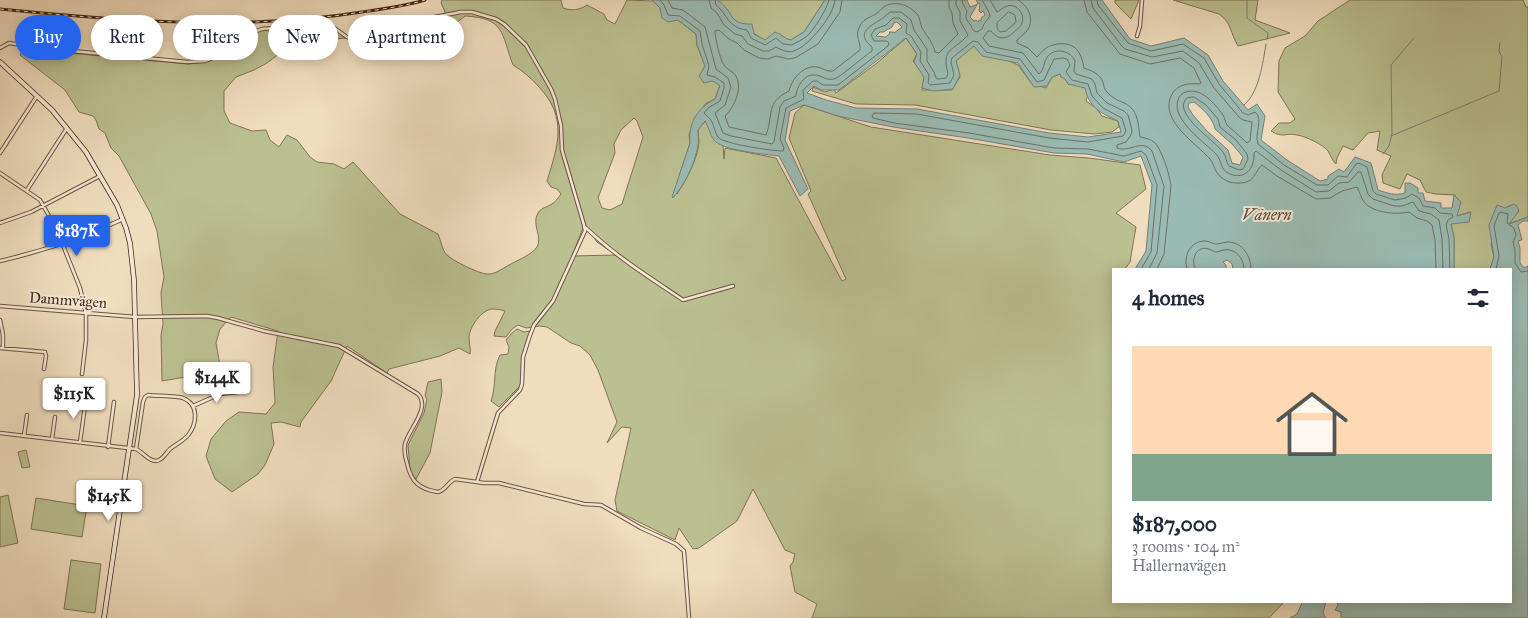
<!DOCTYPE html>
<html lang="en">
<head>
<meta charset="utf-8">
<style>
  :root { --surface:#fff; --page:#f2f2f3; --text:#1f2937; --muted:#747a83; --accent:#2563eb }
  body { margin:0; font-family:"IM FELL Great Primer",serif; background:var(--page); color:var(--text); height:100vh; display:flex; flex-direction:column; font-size:19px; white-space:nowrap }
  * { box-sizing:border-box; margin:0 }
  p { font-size:16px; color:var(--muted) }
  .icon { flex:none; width:28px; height:28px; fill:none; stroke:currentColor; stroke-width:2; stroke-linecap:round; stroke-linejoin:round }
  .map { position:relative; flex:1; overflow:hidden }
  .sheet { position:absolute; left:1112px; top:268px; width:400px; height:335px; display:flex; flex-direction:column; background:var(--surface); border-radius:0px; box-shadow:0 2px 12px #0003 }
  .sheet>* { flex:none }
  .banner { position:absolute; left:15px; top:15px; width:475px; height:45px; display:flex; gap:10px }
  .price { position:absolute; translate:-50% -42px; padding:0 11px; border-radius:5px; background:#fff; color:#222; font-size:16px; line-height:32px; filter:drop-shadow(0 1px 2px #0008) }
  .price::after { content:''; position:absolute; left:50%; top:30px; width:15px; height:11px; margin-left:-8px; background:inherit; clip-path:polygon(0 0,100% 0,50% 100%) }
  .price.selected { background:var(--accent); color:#fff }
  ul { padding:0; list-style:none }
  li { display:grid; align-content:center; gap:10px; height:265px; padding:0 20px }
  li span { display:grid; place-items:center; height:155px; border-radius:0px; color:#555 }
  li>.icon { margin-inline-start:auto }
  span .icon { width:90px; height:90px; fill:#fffc; stroke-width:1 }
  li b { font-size:21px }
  h2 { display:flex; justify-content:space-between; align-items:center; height:60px; padding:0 20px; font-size:21px }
  .chip { padding:0 18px; border-radius:22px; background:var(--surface); box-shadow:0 2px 12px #0003; font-size:18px; line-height:45px }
  .chip.selected { background:var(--accent); color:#fff }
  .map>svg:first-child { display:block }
  .green { fill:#bbc091; stroke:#807254; fill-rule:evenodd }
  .water { fill:#9abbb3; stroke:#787e75; fill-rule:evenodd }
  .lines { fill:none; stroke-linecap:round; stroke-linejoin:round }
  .shore { stroke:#6f6f65; stroke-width:1 }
  .stream { stroke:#787e75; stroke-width:1 }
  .street-casing { stroke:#6f5241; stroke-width:4.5 }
  .secondary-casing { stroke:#442317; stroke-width:5.5 }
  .street { stroke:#f5e9d5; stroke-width:2.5 }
  .secondary { stroke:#f5e9d5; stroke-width:4 }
  .rail-casing { stroke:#442317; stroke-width:3 }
  .rail { stroke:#f5e9d5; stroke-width:1; stroke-dasharray:4; stroke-linecap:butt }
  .labels { text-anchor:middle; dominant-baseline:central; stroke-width:4; stroke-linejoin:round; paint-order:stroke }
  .street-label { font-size:15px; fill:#442317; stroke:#f5e9d5 }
  .water-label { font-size:16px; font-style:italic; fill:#5a493e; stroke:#f5e9d5 }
</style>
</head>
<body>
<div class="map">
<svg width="1528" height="618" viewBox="0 0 1528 618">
  <rect width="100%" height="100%" fill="#f0ddbe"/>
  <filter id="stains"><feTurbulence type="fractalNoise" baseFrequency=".004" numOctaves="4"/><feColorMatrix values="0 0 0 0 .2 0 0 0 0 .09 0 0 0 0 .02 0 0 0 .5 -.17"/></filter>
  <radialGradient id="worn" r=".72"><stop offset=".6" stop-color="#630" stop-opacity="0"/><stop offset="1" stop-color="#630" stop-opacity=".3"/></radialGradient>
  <!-- green -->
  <path class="green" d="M442 0H561L563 8C571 11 580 10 587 5L604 14 607 20 615 24 627 0 654 1 660 8 662 14 672 20H678L696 34 697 45 705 66 702 71 720 85 715 99 705 104 689 134 690 143 680 173 677 194C686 181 698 158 699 142 699 138 698 134 698 129L706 121 715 141 723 145 724 159 725 148 776 158 842 281 846 279 808 194 811 191 789 138 795 113 804 105 871 127 1050 155 1089 158 1140 165 1146 189 1116 213 1136 227 1130 262 1125 269H1114V601H1285L1269 618H812L817 604 795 592 790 566 793 562 795 554 785 550 753 489 737 521 699 548 693 549 679 528 675 540 617 511 615 500 631 428 622 427 607 443 617 422 598 370 590 355 580 346 571 343 547 327 540 326 526 328 518 325 512 329 506 337 494 336 495 331 505 311C502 310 497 309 493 309 482 309 469 327 469 338 469 344 471 348 470 354L459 348 440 356 389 369 387 373 347 346 331 381 301 422 300 427 281 422 271 423 274 444 265 465 258 474 232 492 215 479 206 456 211 439 226 421 239 412 266 414 275 403 273 367 278 331 231 317 220 329 216 343 221 371 162 381 161 335 163 324 161 293 164 277 157 231 151 214 119 156 111 148 105 133 99 129 96 120 93 116 79 112 65 90 20 55 22 51C35 56 45 56 58 52L188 64C218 62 225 46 250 34 262 28 312 24 326 27 335 29 340 33 346 38 336 39 320 40 310 44 304 46 299 51 294 56L289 50 280 53 267 63 254 70 236 77 224 91V111L230 123 252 131 266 130 270 140 279 147 287 135 297 140 310 157 317 162 334 164 344 169 353 162 400 214 438 234C441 241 442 250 447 255 453 261 478 273 486 274 495 275 503 268 511 264 520 259 531 255 537 247 543 237 531 224 538 213 541 208 545 208 550 205 555 203 558 198 561 194L557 189 551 187 547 181C558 145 568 118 539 87 531 78 523 71 513 65 501 33 505 18 465 16L429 44 417 48 405 56 400 54 395 36 409 35 419 31V26L443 18 445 12 441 3ZM634 118 637 121 643 137 622 204 610 210 602 208 598 198 615 153 614 144 621 130ZM583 228 590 232 597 242 616 255 572 256Z
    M717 0H825L804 32 791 40 785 39 780 34 765 41C755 33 743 28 734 19 726 11 727 7 717 0Z
    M1115 0H1139L1131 19 1115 3Z
    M1173 0H1258L1255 20 1290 33 1238 46C1230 33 1232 23 1219 14Z
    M1350 0H1523L1526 7H1528V217L1508 224 1519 211 1511 205 1506 208 1491 244 1494 257 1490 269H1454V238L1451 223 1470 212 1457 216 1455 195 1436 194 1426 192 1420 180 1407 174 1400 189 1383 183 1382 175 1391 156 1377 150 1380 131 1368 133 1353 150 1343 146 1337 158 1336 164C1332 160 1331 156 1328 151 1324 145 1305 136 1297 135 1285 132 1284 139 1271 131L1279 123H1290L1295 119 1278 92 1279 61 1285 48 1305 36 1318 21Z
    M906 38 917 54 913 61 925 75 922 90H952L960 77 956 61 974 45 1018 65 1032 84 1046 88 1052 77 1060 74 1061 77H1064L1068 84H1080L1089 91 1086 101 1096 108 1102 116 1118 121 1119 127 1112 132 1094 134 1051 130 915 105 856 104 812 91 813 87 825 92 834 89 836 93 877 63Z
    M517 329 524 332 531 331 522 358 521 382 519 387 499 407 491 401C497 385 492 371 500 355L508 354 509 347 506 340 512 333Z
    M441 379 442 392 430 453 416 479 412 476 410 470 408 445 424 413 427 399 425 396 428 382Z
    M26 450 30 467 22 468 18 452Z
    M8 495 18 543 0 547V497Z
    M36 498 87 506 82 537 31 529Z
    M71 560 101 564 95 613 64 609Z"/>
  <!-- water -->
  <path class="water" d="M652 0H717C735 11 727 25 752 24L754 34 765 40 775 32C782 34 784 39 791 40L804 32 825 0H967L970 7 976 5 978 3 976 0H1102L1130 39 1151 46 1184 38 1208 55 1223 81 1248 110 1257 104 1265 116 1261 140 1287 160 1320 181 1328 179V176L1339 169 1344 172 1355 157 1371 163 1378 190C1387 193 1395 196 1405 193V183H1410L1418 188V193H1423L1425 201 1441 203V208H1452L1454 195 1461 202 1457 216 1471 212 1469 222 1451 224 1454 238V269H1233L1232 264 1227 260 1223 262 1226 265V269H1135L1146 251 1152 185 1141 156 1124 162 1087 154 1054 153 968 138 893 127 838 116 804 105 790 111 785 140 808 189 800 196 779 156C764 154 727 151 716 142 710 137 709 127 705 121L698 130C698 135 699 140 698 145 695 164 685 184 673 198L672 197 690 143C688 122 698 108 715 99L720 86 713 81 704 83 699 76 705 66 697 45 696 34 678 20 668 22 662 18 660 8ZM978 3 980 4 979 11 981 13 983 11 985 15 981 18V21L979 20 978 22 976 20 974 21 970 17ZM897 22 902 27 894 33V32H889L890 33 886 37 876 36 880 32H884L885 31 892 27 894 23ZM906 38 917 54 914 62 924 77 922 88 934 91 953 89 960 75 956 61 974 46 982 56 1018 63 1034 87 1047 86 1052 77 1060 74 1061 77 1065 79 1068 84 1085 88C1089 108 1101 113 1118 121L1121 132 1088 137 1049 133 917 109 856 108 826 100 807 93 814 86 821 90H839ZM1194 102C1203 109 1213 118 1215 129L1232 144 1243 157 1240 165 1232 163 1228 150 1207 131 1193 115 1188 107 1189 103Z
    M1514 204 1517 206 1519 211 1509 224 1528 217V221H1523L1518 225 1522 240 1518 241 1520 248V263L1524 268 1528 266V618H1341V612L1335 610 1338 605 1337 601H1511V269H1490L1494 257 1489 225 1497 205 1505 208Z
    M1303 601H1326L1323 613 1326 618H1290L1297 614Z"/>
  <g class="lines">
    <!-- shore -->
    <path class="shore" d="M660 0 664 5 668 15 680 16 700 31 702 44 709 66 707 75 715 77 724 83V88L720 101 708 108 704 113C707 116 710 118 712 122 714 126 715 133 718 137 723 144 773 151 783 151L784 148 780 139 786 108 804 99 803 90 813 81H817L823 85H838L888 46 889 43 887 41H874L871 35 875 29 886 25 893 18H899L907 24 906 33 911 36 921 52 920 61 929 75 928 83 930 85 950 83 954 75 951 62 952 58 973 41 978 42 986 52 1020 59 1037 82 1044 80 1054 59 1063 58 1067 59 1070 65 1066 72 1072 80 1088 84 1092 96 1103 108 1122 118 1126 131 1123 136 1088 142 1049 138 917 114 874 113 872 116 873 118 894 123 969 133 1054 148 1088 149 1124 156 1141 151 1146 155 1157 185 1151 252 1141 269
      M668 0 672 8 683 10 705 27 716 69 728 78 731 87 725 105 715 113 723 133 731 136 772 144 774 142 780 107 784 101 796 96C797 86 804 74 815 75 822 75 826 81 834 79 841 77 864 56 872 51V47C856 34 868 27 880 20 884 18 886 15 890 12H901L911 20 914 30 927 49V61L934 72 936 78 938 79 946 78 948 74C941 47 953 52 968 35L960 21V12L956 5V0
      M709 0 711 8 717 13 724 25 735 34 742 36 748 44 763 51H769L776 47C781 50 788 53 794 51 809 46 834 15 835 0
      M715 0 716 5C728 15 728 28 747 30L751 38 765 45 776 38 783 44 792 45C797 42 802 40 807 36 814 30 827 9 829 0
      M842 0 840 12 818 44 795 58 788 59 776 56 768 59 759 58 744 50 737 43 729 39 719 30 715 31C715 38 720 60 724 65 727 70 733 71 736 76 743 89 734 107 725 116L729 127 766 135C774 114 765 103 789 91 792 79 803 65 817 67 823 68 827 72 833 71L860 50C861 43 855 36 859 28 862 19 869 18 876 14 879 12 882 8 885 6 897 0 912 6 919 17 920 21 921 25 922 28 927 36 933 43 935 52L939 53 958 34 953 23 952 13 949 7V0
      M962 0 963 4 967 11C965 18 966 19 970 24 973 29 971 30 977 32L982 29 984 24 990 16 989 12 982 0
      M990 0 997 12C1000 11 1003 7 1007 6 1017 3 1025 14 1022 23 1021 27 1017 29 1014 32 1006 40 998 40 991 31H988L983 38 989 46 1023 53 1039 74C1045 69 1043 62 1048 56 1056 47 1071 51 1075 61L1074 71 1076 74 1092 79 1095 84 1097 93 1107 103 1124 111 1128 115 1132 130 1131 135 1126 142 1117 145V148C1130 153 1141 138 1152 151L1164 186 1157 253 1149 269
      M1018 0C1030 7 1035 21 1026 32 1023 35 1020 37 1017 40V43L1028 48 1037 57C1040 54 1042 51 1046 48 1049 46 1053 45 1057 44 1076 42 1081 52 1084 68 1092 71 1099 73 1103 82 1104 86 1104 89 1107 92 1112 98 1118 100 1124 103 1138 109 1138 123 1140 137 1145 138 1151 139 1155 143 1162 150 1170 176 1171 186L1164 254 1157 269
      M1084 0 1087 12 1120 54 1150 64 1180 58 1194 68 1201 83 1199 84C1189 83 1178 84 1172 94 1158 120 1196 143 1210 159 1213 162 1213 166 1215 169 1219 179 1230 184 1240 183 1255 183 1254 172 1262 165L1277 176 1316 199 1330 198 1342 191 1357 187C1360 192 1361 198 1364 202 1373 213 1396 215 1409 212L1417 218 1427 221 1432 225 1435 240 1436 269
      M1091 0 1093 8 1121 45 1125 49 1152 57 1183 51 1199 63 1214 88 1239 117 1243 120 1252 122 1250 141 1247 143C1242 138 1232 130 1227 125 1225 122 1225 118 1223 115 1215 104 1201 87 1186 92 1182 93 1179 96 1178 100 1171 119 1204 142 1216 154 1222 160 1220 169 1228 173 1244 181 1255 169 1254 153L1256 151 1281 170 1316 192 1329 191 1339 183 1349 182 1358 172H1361L1368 194 1373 199 1394 206H1402L1413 202 1419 211 1431 214 1439 220 1442 239 1443 269
      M1097 0 1098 5 1128 43 1151 51 1183 44 1204 58 1219 84 1243 113 1248 115 1255 112C1264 119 1254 133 1258 144L1284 165 1317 185H1328L1338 176 1347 177 1356 164 1359 163 1367 167 1373 191 1376 194 1395 200 1406 198 1412 194 1419 198 1423 206 1435 208 1440 213 1452 214 1453 217 1448 220 1446 225 1449 239 1450 269
      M1009 12 1015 15 1016 22 1006 31 1000 32 997 28V23Z
      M1194 97 1206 105 1218 119 1220 127 1236 140 1247 154 1248 159 1243 169 1239 170 1229 166C1226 162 1226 156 1223 152 1215 141 1170 112 1187 98Z
      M1187 269C1183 256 1190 241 1205 241 1209 241 1213 244 1216 244 1220 244 1224 242 1228 242 1242 242 1251 256 1251 269
      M1195 269C1191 259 1196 245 1209 249 1212 250 1214 252 1216 252 1219 252 1221 250 1224 250 1235 248 1244 258 1244 269
      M1496 269 1499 256 1494 226 1499 213 1501 212 1508 214 1507 223 1514 228 1516 235 1513 242 1515 250V263L1521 272 1528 271"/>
    <!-- stream -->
    <path class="stream" d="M1247 0V18L1268 33 1267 40
      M1244 105C1259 93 1263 62 1266 44
      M1391 136 1499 91 1502 57 1499 51 1500 43
      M1383 154 1389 146 1392 134 1391 65 1414 38"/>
    <!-- street casing -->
    <g class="street-casing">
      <path id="street" d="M1137 36 1140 26 1142 0
        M0 48 9 43 41 48 187 62 205 61 210 59 245 35 262 29 322 24 333 27 347 37 357 41 370 38 403 23 461 12H472L496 19 504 24 526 45 551 89 555 99 561 126 562 150 584 225 585 231 553 301 534 325 530 335 523 357 522 384 520 390 498 413 477 482
        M0 153 37 96
        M0 173 40 200 57 230 80 288 86 313V340L82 374
        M27 190 67 128
        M0 223 31 212 100 176
        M585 227C615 256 649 277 683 300L733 286
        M0 261C43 251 83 238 123 219
        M0 306 135 317 207 316 218 318 264 331 339 346 418 394C431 408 409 429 405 444 404 450 405 457 407 463 411 482 419 489 438 492 446 490 448 482 455 479L484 483H499L584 504 601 505 641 528 676 544 684 551 689 618
        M0 320 3 335V348
        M0 348 45 352 46 356 44 369
        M193 406 220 394 238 392
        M0 433 136 449 143 402 145 397 148 395C156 396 177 396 183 398 199 404 197 423 189 434 184 441 176 444 170 449 166 453 162 461 156 461 148 461 143 452 136 449
        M24 436 27 415
        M52 439 55 417
        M80 442 86 399
        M108 447 114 402"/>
    </g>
    <!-- secondary casing -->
    <g class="secondary-casing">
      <path id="secondary" d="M0 62 52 110 86 152 117 205 126 228 130 243 134 280 137 395 104 618"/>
    </g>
    <!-- street -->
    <use href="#street" class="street"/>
    <!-- secondary -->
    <use href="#secondary" class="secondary"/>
    <!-- rail casing -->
    <g class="rail-casing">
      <path id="rail" d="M0 9C121 21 242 31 362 12 383 9 405 6 425 0"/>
    </g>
    <!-- rail -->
    <use href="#rail" class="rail"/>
  </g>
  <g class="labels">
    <!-- street labels -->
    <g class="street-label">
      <text transform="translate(68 300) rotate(4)">Dammvägen</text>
    </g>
    <!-- water labels -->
    <g class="water-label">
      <text x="1267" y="214">Vänern</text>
    </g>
  </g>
  <rect width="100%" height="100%" filter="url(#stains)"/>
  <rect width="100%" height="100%" fill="url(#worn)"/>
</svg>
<b class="price selected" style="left:77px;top:257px">$187K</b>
<b class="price" style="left:217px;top:404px">$144K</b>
<b class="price" style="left:74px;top:420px">$115K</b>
<b class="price" style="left:109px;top:522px">$145K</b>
<div class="banner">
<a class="chip selected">Buy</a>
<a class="chip">Rent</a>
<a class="chip">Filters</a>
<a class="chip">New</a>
<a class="chip">Apartment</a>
</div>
<section class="sheet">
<h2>4 homes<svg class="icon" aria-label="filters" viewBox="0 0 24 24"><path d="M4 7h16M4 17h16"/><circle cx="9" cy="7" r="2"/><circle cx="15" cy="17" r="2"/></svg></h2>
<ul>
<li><span style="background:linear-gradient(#ffd9b3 70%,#7fa58c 0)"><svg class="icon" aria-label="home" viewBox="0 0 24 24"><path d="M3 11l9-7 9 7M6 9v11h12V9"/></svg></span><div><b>$187,000</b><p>3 rooms · 104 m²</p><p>Hallernavägen</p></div></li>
</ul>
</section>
</div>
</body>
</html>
